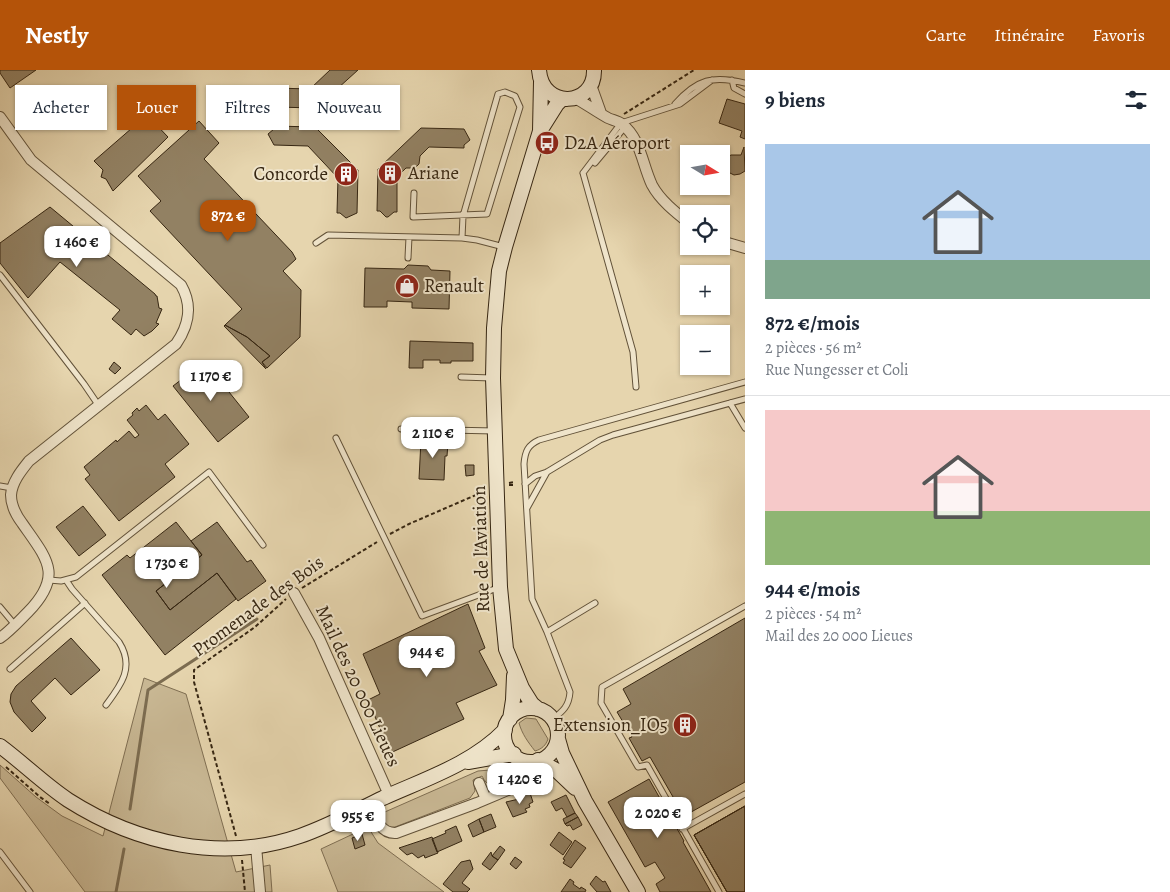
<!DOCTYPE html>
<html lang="fr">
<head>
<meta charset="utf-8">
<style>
  :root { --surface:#fff; --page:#f2f2f3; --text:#1f2937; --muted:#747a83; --line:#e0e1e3; --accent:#b45309 }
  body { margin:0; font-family:Alegreya,serif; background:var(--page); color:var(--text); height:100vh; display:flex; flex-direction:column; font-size:19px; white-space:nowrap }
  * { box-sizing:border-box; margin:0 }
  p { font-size:16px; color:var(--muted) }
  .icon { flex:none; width:28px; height:28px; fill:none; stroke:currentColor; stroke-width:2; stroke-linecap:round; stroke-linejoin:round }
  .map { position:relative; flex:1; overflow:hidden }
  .side { display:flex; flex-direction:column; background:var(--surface); width:425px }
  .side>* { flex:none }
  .hud { position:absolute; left:15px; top:15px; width:475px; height:45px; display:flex; gap:10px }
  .needle { width:32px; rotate:101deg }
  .tools { position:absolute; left:680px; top:75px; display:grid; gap:10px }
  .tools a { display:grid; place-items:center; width:50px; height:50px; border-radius:0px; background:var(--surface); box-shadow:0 1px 4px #0004; font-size:25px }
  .price { position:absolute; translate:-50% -42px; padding:0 11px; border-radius:10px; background:#fff; color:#222; font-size:16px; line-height:32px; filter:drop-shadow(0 1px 2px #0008) }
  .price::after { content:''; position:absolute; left:50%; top:30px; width:15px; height:11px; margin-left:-8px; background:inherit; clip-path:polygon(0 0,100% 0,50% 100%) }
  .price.selected { background:var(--accent); color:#fff }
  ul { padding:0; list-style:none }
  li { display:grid; align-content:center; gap:10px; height:265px; padding:0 20px }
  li+li { border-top:1px solid var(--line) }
  li span { display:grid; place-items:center; height:155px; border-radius:0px; color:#555 }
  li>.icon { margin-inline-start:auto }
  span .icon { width:90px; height:90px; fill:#fffc; stroke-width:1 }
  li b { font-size:21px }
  h2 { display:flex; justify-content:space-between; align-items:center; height:60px; padding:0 20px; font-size:21px }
  .tag { padding:0 18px; border-radius:0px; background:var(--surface); box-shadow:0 1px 4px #0004; font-size:18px; line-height:45px }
  .tag.selected { background:var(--accent); color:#fff }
  header { display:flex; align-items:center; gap:30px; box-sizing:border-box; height:70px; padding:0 25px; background:var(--accent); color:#fff }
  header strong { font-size:24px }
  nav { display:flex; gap:28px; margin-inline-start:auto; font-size:18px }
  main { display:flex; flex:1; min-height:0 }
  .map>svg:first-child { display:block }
  .green { fill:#c8b793; stroke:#7f6e52 }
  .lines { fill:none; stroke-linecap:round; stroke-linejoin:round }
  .stream { stroke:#7c6c50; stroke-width:3 }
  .building { fill:#928163; stroke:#362612 }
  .lane-casing { stroke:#625239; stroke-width:7 }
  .street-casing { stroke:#625239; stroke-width:12 }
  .secondary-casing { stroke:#362612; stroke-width:16 }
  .path { stroke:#362612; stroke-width:2; stroke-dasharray:4 2.5; stroke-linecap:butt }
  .lane { stroke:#efe4ca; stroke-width:5 }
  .street { stroke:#efe4ca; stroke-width:10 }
  .secondary { stroke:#efe4ca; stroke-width:14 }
  .labels { text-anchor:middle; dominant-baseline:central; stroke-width:4; stroke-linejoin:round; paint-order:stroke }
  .poi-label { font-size:19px; fill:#362612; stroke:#efe4ca; text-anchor:start }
  .street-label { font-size:19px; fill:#362612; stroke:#efe4ca }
</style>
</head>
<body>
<header>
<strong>Nestly</strong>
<nav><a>Carte</a><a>Itinéraire</a><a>Favoris</a></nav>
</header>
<main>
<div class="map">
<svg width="745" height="822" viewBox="0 0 745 822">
  <rect width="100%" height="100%" fill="#e6d5ae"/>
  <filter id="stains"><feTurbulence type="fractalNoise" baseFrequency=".004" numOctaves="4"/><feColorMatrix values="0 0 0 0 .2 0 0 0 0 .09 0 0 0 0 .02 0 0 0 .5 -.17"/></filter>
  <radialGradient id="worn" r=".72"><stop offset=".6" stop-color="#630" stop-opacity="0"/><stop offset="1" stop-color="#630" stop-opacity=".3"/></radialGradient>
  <!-- green -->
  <path class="green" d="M144 608 186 624 236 802 270 795 272 822H85L0 708V695L36 727 62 746 103 766Z
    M526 648 536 649 548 669C546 675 542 679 535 681 528 672 522 664 519 653Z
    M514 698 539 701 550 705 546 708 529 709 527 705C511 711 492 727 482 706L473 710 475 721 470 728 395 757H386L378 745 478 701Z
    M368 757 378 773 444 822H338L321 779Z"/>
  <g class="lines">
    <!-- stream -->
    <path class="stream" d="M130 739 148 620 257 549
      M116 822 124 779"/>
  </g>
  <!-- building -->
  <path class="building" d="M0 0H36L10 18 0 3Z
    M330 0H358L316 38 275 37 274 35 269 29 275 18 310 19Z
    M727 29 745 34V69L740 67 742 61 719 53Z
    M147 45 168 67 113 121 106 109 101 107 103 100 94 91Z
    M199 51 219 73 204 89 292 182 296 189 283 201 301 220 300 267 267 298 262 292 270 286 247 267 225 255 242 239 150 141 161 131 138 106Z
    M274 56 315 57 358 100 357 143 346 148 340 143H337L338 108 308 76 274 75 268 64 274 59Z
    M421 58 464 59 470 70 464 75V78L429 77 420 86 419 94 415 98H406L397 107V142H394L388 147H386L380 141H377L378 99Z
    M744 77 745 101 740 104 734 105 730 103 727 100 725 94 726 88 731 85H741Z
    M50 137 155 224 156 226H157L159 238 162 239 156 253 159 254 152 261 144 266 136 259 131 265 112 249 120 240 60 192 28 228 0 193V173Z
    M408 195 428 196 431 200 450 201 449 239 412 238V232L387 231V237H364L365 198 404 199Z
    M225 255 247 267 270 286 262 292 266 299 224 256Z
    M410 271 473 273V291H451V293H440V290H423V298H409Z
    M114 292 121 298 115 304 109 299Z
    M198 297 203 302 209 297 249 347 218 372 173 316Z
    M146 335 158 350 165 344 189 374 165 394 175 407 119 451 85 409 90 405 84 397 116 370 117 372 129 361 135 368 139 365 127 350 133 345 132 343 137 338 139 341Z
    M432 368H443V370H446L445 373H448L447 386H445L444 410 419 409 421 370H432Z
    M465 395H474V405L466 406Z
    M83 436 106 465 79 486 56 457Z
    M176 452 202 485 156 521 170 540 217 503 236 529 165 585 102 505 127 485 130 488Z
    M217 452 247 492 251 490 266 511 238 531 217 503 170 540 156 521 202 485 191 471Z
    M468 534 485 578 479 581 497 615 456 633 464 649 386 685 377 664 381 661 368 630 380 624 363 584Z
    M745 548V712L684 746 650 687 642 691 629 668 632 667 617 642 631 634 623 619Z
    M71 568 100 600 71 625 55 608 31 631 46 648 32 662 14 642 10 632 11 624 16 616Z
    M649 709 684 771 683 772 711 822H660L656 814 665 808 655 792 645 797 608 732Z
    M530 723 533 732 529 734 530 737 525 739 527 742 513 747 506 732 519 729 518 728Z
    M566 725 575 743 567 747 562 738 556 741 551 732Z
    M745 736V822H727L694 765Z
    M745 736V822H727L694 765Z
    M745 736V822H727L694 765Z
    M575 743 578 747 565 754 563 749Z
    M491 744 496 757 484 762 479 749Z
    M578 747 582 755 573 760 570 755 567 756 565 754Z
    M479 749 484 762 473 767 468 755Z
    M456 756 462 771 437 782 432 769 446 763 445 761Z
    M559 762 572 772 563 785 550 775Z
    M362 764 365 775 355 779 352 768Z
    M432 767 438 783 425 788 424 785 418 788 412 783 407 785 399 778Z
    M575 770 586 778 571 798 563 793 565 790 563 789Z
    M500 776 505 780 498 790 492 786Z
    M491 782 492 786 498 790 490 800 482 794Z
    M515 787 522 792 516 799 510 794Z
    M470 790 473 799 462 813 470 819 467 822H453L443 814 461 792Z
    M596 806 603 812 605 811 611 822H597L590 814Z
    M570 809 574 812 573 814 580 819 581 817 586 820 585 822H561Z"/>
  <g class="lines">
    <!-- lane casing -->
    <g class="lane-casing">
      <path id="lane" d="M732 10 734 18 745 24
        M675 34C697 9 713 5 745 13
        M595 93 625 57
        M583 103 633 282 636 317
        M583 103 621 53 680 34 712 10
        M414 123 413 147 487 144 520 37 515 26 505 22 498 24 463 146 462 168
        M316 173 328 165 462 168 477 170 504 177
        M408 188 409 167
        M0 205 84 314 99 336
        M461 307 492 308
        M730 333 745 358
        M401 359 495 361
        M336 368 422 546 500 517
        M525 414 535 406 547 402 600 370 613 365 745 329
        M0 416 12 418
        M527 438 547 402
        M49 510 61 511 76 507 209 402 263 475
        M66 510 72 519 119 572C135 597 121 615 106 635
        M0 537 15 555
        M547 562 595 533
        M10 599 85 533
        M553 649C563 641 569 636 570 622L547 562 532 529 524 394C525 381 528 375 539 370L745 312
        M682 759 745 724
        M0 782 30 822
        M719 822 647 695 638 697 601 633 602 617 745 536"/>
    </g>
    <!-- street casing -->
    <g class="street-casing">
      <path id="street" d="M591 15 601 43
        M575 28C586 34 597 42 608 48 612 50 618 51 622 54 641 69 642 94 652 115 660 130 675 142 689 153
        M0 47 31 90 181 215C193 236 189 255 176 274L29 391C21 401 12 412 11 425 11 435 16 445 22 453 47 489 64 505 28 542 19 551 10 561 0 568
        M721 171 745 178
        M294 523 319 568 389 725
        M479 713 486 729
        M370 734C375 747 380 764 396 763L477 733 529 711
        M256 776 260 822"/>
    </g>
    <!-- secondary casing -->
    <g class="secondary-casing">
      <path id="secondary" d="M539 0C542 40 595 37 594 0
        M540 61 557 34 562 29
        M504 665a27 27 0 1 1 54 0a27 27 0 1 1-54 0Z
        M538 639 532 634 522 618 506 579 500 517 493 308 494 258 499 201 505 177 540 61 541 12
        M510 649 513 630 514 606
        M558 669 562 683 585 731 638 822
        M0 676C23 693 44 714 68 730 137 774 222 793 300 766 329 756 356 741 383 728 425 709 472 694 505 660
        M538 690 556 700 575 718
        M468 692 514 684"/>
    </g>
    <!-- path -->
    <path class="path" d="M624 44 694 0
      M509 413 515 412
      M509 415H515
      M390 464 409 454 485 421
      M302 518 377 472
      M516 696 528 698
      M6 697 40 727 50 734
      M236 766 194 612V600L255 557 286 529
      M242 790 245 822"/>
    <!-- lane -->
    <use href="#lane" class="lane"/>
    <!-- street -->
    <use href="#street" class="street"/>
    <!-- secondary -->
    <use href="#secondary" class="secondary"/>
  </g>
  <!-- icons -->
  <defs>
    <g id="bus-disc" transform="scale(1.25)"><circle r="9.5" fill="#8f2418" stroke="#efe4ca"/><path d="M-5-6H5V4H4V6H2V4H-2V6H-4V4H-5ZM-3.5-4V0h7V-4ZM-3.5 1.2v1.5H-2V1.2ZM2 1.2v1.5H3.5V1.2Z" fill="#fff"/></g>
    <g id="building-disc" transform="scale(1.25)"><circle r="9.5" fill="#8f2418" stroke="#efe4ca"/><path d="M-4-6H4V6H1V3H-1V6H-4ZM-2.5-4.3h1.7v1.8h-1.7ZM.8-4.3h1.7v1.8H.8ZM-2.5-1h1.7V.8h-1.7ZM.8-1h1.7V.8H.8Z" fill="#fff"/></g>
    <g id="shop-disc" transform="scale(1.25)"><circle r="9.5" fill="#8f2418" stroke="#efe4ca"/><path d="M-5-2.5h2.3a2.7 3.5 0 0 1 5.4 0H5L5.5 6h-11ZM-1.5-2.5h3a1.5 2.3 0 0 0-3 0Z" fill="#fff"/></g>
  </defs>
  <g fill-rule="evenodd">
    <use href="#bus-disc" x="547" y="73"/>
    <use href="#building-disc" x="390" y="103"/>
    <use href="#building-disc" x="346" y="104"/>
    <use href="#shop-disc" x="407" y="216"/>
    <use href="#building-disc" x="685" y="655"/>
  </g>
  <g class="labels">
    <!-- poi labels -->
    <g class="poi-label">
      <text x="564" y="73">D2A Aéroport</text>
      <text x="408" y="103">Ariane</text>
      <text x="328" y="104" text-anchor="end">Concorde</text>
      <text x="424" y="216">Renault</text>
      <text x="668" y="655" text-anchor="end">Extension_IO5</text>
    </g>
    <!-- street labels -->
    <g class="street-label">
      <text transform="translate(481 479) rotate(-92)">Rue de l'Aviation</text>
      <text transform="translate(258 536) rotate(-36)">Promenade des Bois</text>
      <text transform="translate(358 616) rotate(65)">Mail des 20 000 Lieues</text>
    </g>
  </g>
  <rect width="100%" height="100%" filter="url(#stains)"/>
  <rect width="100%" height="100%" fill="url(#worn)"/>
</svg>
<div class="tools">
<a><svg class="needle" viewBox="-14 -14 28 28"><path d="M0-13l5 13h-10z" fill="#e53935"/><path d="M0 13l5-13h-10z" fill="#747a83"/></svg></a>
<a><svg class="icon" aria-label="locate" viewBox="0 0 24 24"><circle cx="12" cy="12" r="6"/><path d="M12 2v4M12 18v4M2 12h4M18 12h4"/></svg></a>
<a>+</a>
<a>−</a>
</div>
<b class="price selected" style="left:228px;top:172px">872 €</b>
<b class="price" style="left:77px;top:198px">1 460 €</b>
<b class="price" style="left:211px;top:332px">1 170 €</b>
<b class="price" style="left:433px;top:389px">2 110 €</b>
<b class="price" style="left:167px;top:519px">1 730 €</b>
<b class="price" style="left:427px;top:608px">944 €</b>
<b class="price" style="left:520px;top:735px">1 420 €</b>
<b class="price" style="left:658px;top:769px">2 020 €</b>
<b class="price" style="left:358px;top:772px">955 €</b>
<div class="hud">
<a class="tag">Acheter</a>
<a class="tag selected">Louer</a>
<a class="tag">Filtres</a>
<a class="tag">Nouveau</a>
</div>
</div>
<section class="side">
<h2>9 biens<svg class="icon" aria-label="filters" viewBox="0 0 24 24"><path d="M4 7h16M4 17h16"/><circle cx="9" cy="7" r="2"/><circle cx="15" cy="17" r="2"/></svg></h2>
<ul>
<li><span style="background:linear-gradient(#a9c7e8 75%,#7fa58c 0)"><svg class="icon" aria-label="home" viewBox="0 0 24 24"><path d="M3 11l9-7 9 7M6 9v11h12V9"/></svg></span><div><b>872 €/mois</b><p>2 pièces · 56 m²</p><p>Rue Nungesser et Coli</p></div></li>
<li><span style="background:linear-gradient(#f6c9c9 65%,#8fb573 0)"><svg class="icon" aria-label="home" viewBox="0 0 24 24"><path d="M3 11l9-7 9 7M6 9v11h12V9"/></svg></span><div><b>944 €/mois</b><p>2 pièces · 54 m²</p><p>Mail des 20 000 Lieues</p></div></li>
</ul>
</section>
</main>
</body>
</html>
